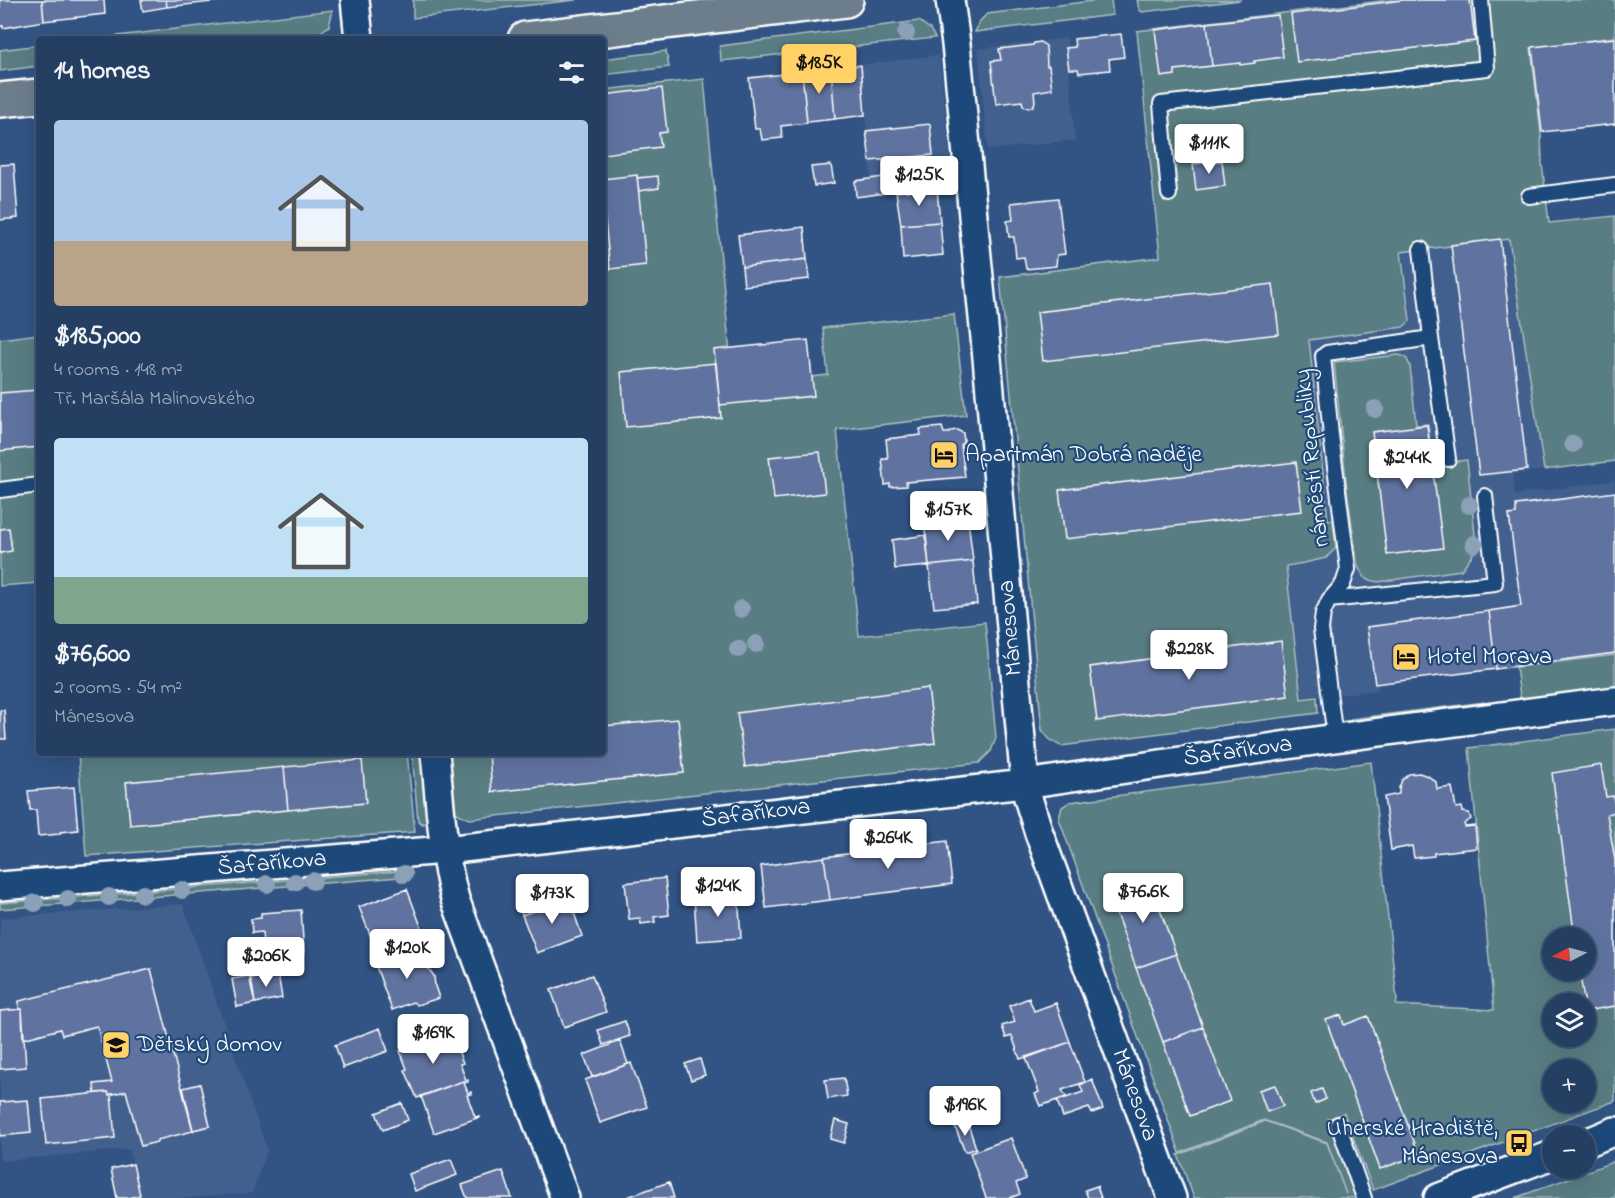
<!DOCTYPE html>
<html lang="en">
<head>
<meta charset="utf-8">
<style>
  :root { --surface:#253f63; --page:#2d4669; --text:#f1f3f6; --muted:#a3afbe; --line:#425878; --accent:#ffd166 }
  body { margin:0; font-family:"Indie Flower",sans-serif; background:var(--page); color:var(--text); height:100vh; display:flex; flex-direction:column; font-size:22px; white-space:nowrap }
  * { box-sizing:border-box; margin:0 }
  p { font-size:20px; color:var(--muted) }
  .icon { flex:none; width:33px; height:33px; fill:none; stroke:currentColor; stroke-width:2; stroke-linecap:round; stroke-linejoin:round }
  .map { position:relative; flex:1; overflow:hidden }
  .side { position:absolute; left:36px; top:36px; width:570px; height:720px; display:flex; flex-direction:column; background:var(--surface); border-radius:6px; box-shadow:0 6px 24px #0002,0 0 0 2px var(--line) }
  .side>* { flex:none }
  .needle { width:39px; rotate:264deg }
  .tools { position:absolute; left:1542px; top:927px; display:grid; gap:12px }
  .tools a { display:grid; place-items:center; width:54px; height:54px; border-radius:50%; background:var(--surface); box-shadow:0 6px 24px #0002,0 0 0 2px var(--line); font-size:30px }
  .price { position:absolute; translate:-50% -51px; padding:0 14px; border-radius:6px; background:#fff; color:#222; font-size:20px; line-height:39px; filter:drop-shadow(0 2px 3px #0008) }
  .price::after { content:''; position:absolute; left:50%; top:36px; width:18px; height:14px; margin-left:-9px; background:inherit; clip-path:polygon(0 0,100% 0,50% 100%) }
  .price.on { background:var(--accent); color:#111 }
  ul { padding:0; list-style:none }
  li { display:grid; align-content:center; gap:12px; height:318px; padding:0 18px }
  li span { display:grid; place-items:center; height:186px; border-radius:6px; color:#555 }
  li>.icon { margin-inline-start:auto }
  span .icon { width:108px; height:108px; fill:#fffc; stroke-width:1 }
  li b { font-size:26px }
  h2 { display:flex; justify-content:space-between; align-items:center; height:72px; padding:0 18px; font-size:26px }
  .map>svg:first-child { display:block }
  .built { fill:#43608e }
  .green { fill:#597d82; stroke:#acbec0; stroke-width:1.5; fill-rule:evenodd }
  .building { fill:#6173a0; stroke:#fff; stroke-width:1.5 }
  .lines { fill:none; stroke-linecap:round; stroke-linejoin:round }
  .service-casing { stroke:#fff; stroke-width:18 }
  .minor-casing { stroke:#fff; stroke-width:32 }
  .primary-casing { stroke:#fff; stroke-width:38 }
  .service { stroke:#1f4a7a; stroke-width:14 }
  .minor { stroke:#1f4a7a; stroke-width:27 }
  .primary { stroke:#6c7d8c; stroke-width:33 }
  .tree { fill:#8ca0b7 }
  .labels { text-anchor:middle; dominant-baseline:central; stroke-width:4.5; stroke-linejoin:round; paint-order:stroke }
  .poi-label { font-size:24px; fill:#fff; stroke:#1f4a7a; text-anchor:start }
  .street-label { font-size:24px; fill:#fff; stroke:#1f4a7a }
</style>
</head>
<body>
<div class="map">
<svg width="1615" height="1198" viewBox="0 0 1615 1198">
  <rect width="100%" height="100%" fill="#315484"/>
  <filter id="ink" filterUnits="userSpaceOnUse"><feTurbulence type="fractalNoise" baseFrequency=".0167" numOctaves="2"/><feDisplacementMap in="SourceGraphic" scale="12" xChannelSelector="R" yChannelSelector="G"/><feConvolveMatrix kernelMatrix="1 2 1 2 8 2 1 2 1" color-interpolation-filters="sRGB"/></filter>
  <g filter="url(#ink)">
    <!-- built -->
    <path class="built" d="M1067 38 1075 140 988 150 978 49Z
      M939 55 951 169 871 179 861 65Z
      M1524 237 1552 469 1513 474 1515 495 1615 480V672L1518 686 1509 608 1369 628 1378 690 1301 699 1286 565 1333 520H1328L1306 341 1403 327 1409 321 1400 252Z
      M183 904 267 1150 252 1193 185 1198H141L129 1149 0 1161V918Z"/>
    <!-- green -->
    <path class="green" d="M413 0H576L413 18Z
      M1100 0H1111L1113 15 975 32 980 21 987 14Z
      M1137 0H1241L1142 12 1139 9Z
      M1389 0H1615V37L1531 48 1541 134 1542 163 1549 223 1615 216V461L1544 470 1509 239 1401 252 1410 321 1403 327 1309 340 1328 520H1333L1336 548 1326 558 1304 563 1286 566 1301 699 1317 697 1318 713 1061 746 1051 741 1042 730 1000 277 1160 257 1137 31Z
      M333 10 329 26 318 34 271 39H91Z
      M919 21 930 29 935 38 721 61 720 46Z
      M39 45V66L0 71V50Z
      M666 51 669 67 603 75V59Z
      M704 79 733 386 828 375 823 328 954 314 966 415 837 430 859 636 985 622 996 738 991 751 979 763 469 819 453 811 447 753H603V90Z
      M39 334V583L0 586V339Z
      M1399 355 1406 357 1410 366 1416 425 1428 424 1432 464 1467 460 1476 545 1473 554 1461 570 1378 582 1366 579 1358 567 1347 490 1334 362Z
      M1615 655V693L1521 704 1516 667Z
      M1484 702 1485 709 1361 725 1351 719Z
      M1615 729V1101L1373 1190 1344 1113 1328 1119 1356 1198H1194L1178 1155 1265 1121 1327 1143 1346 1194 1327 1142 1264 1120 1180 1153 1059 819 1062 807 1070 802 1371 762 1397 1000 1396 1005 1494 1010 1469 748ZM1552 938H1586V970H1552ZM1552 1004H1586V1036H1552ZM1552 1070H1586V1102H1552Z
      M78 753H407L415 832 86 856Z
      M412 753H423L430 816 426 822 423 824 418 821Z
      M411 870 412 876 0 909V903Z
      M1615 1161V1198H1515Z"/>
    <!-- building -->
    <path class="building" d="M0 0H42L44 21 3 28V26H0Z
      M42 0H104L105 14 44 21Z
      M141 0H166L167 7 143 11Z
      M166 0H220L221 1 167 7Z
      M1403 0H1470L1475 41 1297 62 1291 14Z
      M1278 15 1283 57 1254 61 1255 63 1240 65V63L1212 66 1207 23Z
      M1207 23 1212 66 1175 70V75L1161 77 1155 30Z
      M1121 34 1124 57 1109 59 1110 70 1079 73 1078 69H1069L1066 48 1075 47 1074 39Z
      M1615 38V124L1542 132 1532 47Z
      M1040 42 1046 46 1047 66H1049L1052 89 1034 92 1035 102 1033 106 1029 108 1023 106 1022 101 996 104 991 61 1001 60 999 49 1033 45 1034 43Z
      M861 65 865 115 835 119 831 69Z
      M831 69 835 119 807 122 802 72Z
      M802 72 807 123 781 126 782 138 762 140 760 129H755L749 78Z
      M662 88 667 132 659 133 661 147 603 154V95Z
      M930 124 933 155 870 161 866 131Z
      M1218 128 1220 145 1191 148 1189 132Z
      M1220 145 1222 161 1193 164 1191 148Z
      M1222 161 1225 186 1196 190 1193 164Z
      M14 164 18 218 0 220V165Z
      M831 165 834 183 814 186 811 167Z
      M637 175 646 265 610 269 603 201V179Z
      M658 176 659 188 639 191 637 178Z
      M883 177 885 193 856 197 855 181Z
      M937 188 940 222 901 225 896 192Z
      M1058 198 1065 254 1057 255 1056 266 1026 269 1024 257 1016 258 1014 237H1009L1007 221 1013 220 1011 203Z
      M940 222 943 255 903 259 901 225Z
      M804 227 807 259 742 267 738 235Z
      M1500 239 1527 470 1479 475 1451 245Z
      M807 259 809 279 744 286 742 267Z
      M1273 284 1279 334 1043 361 1037 312Z
      M808 340 814 396 720 405 714 350Z
      M716 363 721 418 626 427 621 372Z
      M38 390 39 447 0 451V393Z
      M1427 425 1443 548 1387 555 1372 432Z
      M942 427 944 433H949L951 431 957 430 963 433 964 441 961 445 965 477 906 482 907 486 890 487V484L885 485 882 459H888L886 439 921 435 920 429Z
      M820 452 825 493 774 499 769 457Z
      M1296 462 1302 511 1065 539 1059 490Z
      M1615 492V653L1496 669 1489 611 1521 606 1509 515 1516 514V505Z
      M968 519 973 561 929 566 924 522 936 520 937 522Z
      M9 528 12 551 0 553V529Z
      M926 535 929 566 895 569 892 540Z
      M973 561 977 604 934 608 929 566Z
      M1489 611 1496 669 1375 684 1367 627Z
      M1281 641 1288 696 1097 721 1090 667Z
      M928 688 935 743 745 767 737 713Z
      M0 710H4L6 739H0Z
      M678 719 684 773 492 792 489 753H603V726Z
      M362 760 366 803 288 810 284 767Z
      M1601 765 1606 797 1613 796 1615 807V812L1607 814 1615 860V1006L1586 1011 1579 970H1586V938H1575L1552 773Z
      M284 767 288 810 130 825 126 782Z
      M1419 773 1428 776 1436 782 1437 789 1452 787 1456 808 1462 807 1463 812 1469 813 1471 819 1464 824 1465 827 1475 826 1477 848 1434 853V856L1414 858 1412 846 1391 850 1384 797 1399 794V788L1402 780 1409 774Z
      M74 787 78 830 60 832V834L38 836 36 810H30L28 791Z
      M947 841 952 884 830 900 824 857Z
      M824 857 830 900 766 908 761 866Z
      M665 878 669 915 654 917 655 922 641 924 640 918 629 919 625 883Z
      M1149 879 1176 954 1136 968 1109 894Z
      M563 884 569 898 522 915 518 900Z
      M407 889 422 929 375 947 359 907Z
      M738 894 741 938 697 941 694 897Z
      M569 898 582 936 537 953 522 915Z
      M301 910 304 955 264 958 262 932 252 933 251 919 261 918V913Z
      M421 948 428 968 434 976 435 986 439 998 417 1005 413 1002 392 1010 375 964Z
      M1176 954 1203 1027 1163 1042 1136 968Z
      M151 969 193 1131 157 1140V1142L141 1146 126 1091 109 1095 108 1092 95 1093 94 1084 112 1082 97 1026 62 1035 60 1029 23 1039 22 1009H19V1001Z
      M278 974 282 998 255 1003 251 978Z
      M592 975 606 1012 564 1027 551 990Z
      M249 976 255 1003 237 1007 232 979Z
      M1029 998 1034 1011 1056 1003 1070 1042 1020 1059 1012 1036 1006 1038 1002 1026 1015 1022 1009 1006Z
      M22 1009 26 1067 0 1069V1011Z
      M1341 1015 1344 1025 1368 1016 1419 1155 1380 1169 1326 1020Z
      M625 1021 630 1036 603 1045 598 1030Z
      M1203 1027 1230 1101 1190 1116 1163 1042Z
      M380 1028 388 1051 343 1068 335 1045Z
      M441 1034 445 1044 454 1040 463 1063 460 1064 466 1080 417 1098 405 1070 407 1069 400 1051 416 1045 415 1043Z
      M620 1041 628 1064 592 1077 584 1055Z
      M1070 1042 1085 1082 1062 1090 1066 1097 1040 1106 1035 1094 1039 1092 1026 1058Z
      M700 1059 705 1075 691 1080 685 1064Z
      M631 1063 647 1107 600 1123 585 1080Z
      M844 1078 847 1096 828 1099 825 1080Z
      M1092 1079 1103 1109 1092 1113 1089 1108 1063 1117 1057 1101 1083 1092 1080 1085Z
      M466 1080H468V1082L464 1083 468 1093 471 1092 472 1094 467 1095 475 1117 480 1116V1117L434 1133 421 1096Z
      M200 1084 210 1126 193 1130 183 1088Z
      M1275 1085 1283 1106 1267 1112 1259 1090Z
      M1322 1089 1326 1099 1315 1104 1311 1093Z
      M108 1092 109 1095 111 1094 115 1138 46 1145 42 1099Z
      M28 1100 31 1133 0 1136V1102Z
      M402 1103 408 1120 383 1130 376 1113Z
      M835 1120 849 1124 844 1143 830 1139Z
      M954 1124H968L976 1148 965 1152Z
      M1011 1138 1026 1179 1016 1183 1020 1194 1010 1198H986L970 1153Z
      M451 1159 457 1175 415 1191 409 1174Z
      M133 1164 140 1195 129 1198H117L111 1169Z
      M503 1171 512 1198H467L462 1185Z
      M669 1182 674 1198H627V1197Z
      M1097 1186 1101 1198H1088L1085 1190Z"/>
    <g class="lines">
      <!-- service casing -->
      <g class="service-casing">
        <path id="service" d="M1169 194 1161 104 1487 68 1481 0
          M1529 196 1615 185
          M1421 249 1431 338
          M0 490 39 485
          M1329 600 1343 584 1348 569 1331 435 1323 356 1327 353 1431 338 1448 459
          M1335 738 1321 629 1323 613 1329 600 1495 583 1485 496
          M1338 1124 1364 1198"/>
      </g>
      <!-- minor casing -->
      <g class="minor-casing">
        <path id="minor" d="M355 0 359 39
          M950 0 956 44 987 358 1025 784 1028 798 1039 833 1172 1198
          M435 753C440 802 442 852 455 899L565 1198
          M0 886 445 850 1025 784 1335 738 1615 701
          M1586 1143 1615 1131
          M1438 1198 1552 1155"/>
      </g>
      <!-- primary casing -->
      <g class="primary-casing">
        <path id="primary" d="M525 39 846 0
          M0 100 39 96"/>
      </g>
      <!-- service -->
      <use href="#service" class="service"/>
      <!-- minor -->
      <use href="#minor" class="minor"/>
      <!-- primary -->
      <use href="#primary" class="primary"/>
    </g>
    <!-- trees -->
    <g class="tree">
      <circle cx="906" cy="33" r="9"/>
      <circle cx="1375" cy="409" r="9"/>
      <circle cx="1573" cy="444" r="9"/>
      <circle cx="1469" cy="505" r="9"/>
      <circle cx="1474" cy="544" r="9"/>
      <circle cx="741" cy="609" r="9"/>
      <circle cx="756" cy="644" r="9"/>
      <circle cx="738" cy="649" r="9"/>
      <circle cx="404" cy="874" r="9"/>
      <circle cx="313" cy="881" r="9"/>
      <circle cx="295" cy="882" r="9"/>
      <circle cx="267" cy="884" r="9"/>
      <circle cx="182" cy="890" r="9"/>
      <circle cx="143" cy="894" r="9"/>
      <circle cx="109" cy="897" r="9"/>
      <circle cx="68" cy="899" r="9"/>
      <circle cx="35" cy="903" r="9"/>
    </g>
  </g>
  <!-- icons -->
  <defs>
    <g id="hotel-square" transform="scale(1.5)"><rect x="-9" y="-9" width="18" height="18" rx="4" fill="#ffd166" stroke="#1f4a7a"/><path d="M-6-4.5h1.5V1H6V5H4.5V3h-9V5H-6ZM-4 0a1.8 1.8 0 1 1 3.6 0ZM.5 0V-2.5h3Q6-2.5 6 0Z" fill="#111"/></g>
    <g id="school-square" transform="scale(1.5)"><rect x="-9" y="-9" width="18" height="18" rx="4" fill="#ffd166" stroke="#1f4a7a"/><path d="M0-5L7-2L0 1L-7-2ZM-4 1L0 2.5L4 1V4Q0 6-4 4Z" fill="#111"/></g>
    <g id="bus-square" transform="scale(1.5)"><rect x="-9" y="-9" width="18" height="18" rx="4" fill="#ffd166" stroke="#1f4a7a"/><path d="M-5-6H5V4H4V6H2V4H-2V6H-4V4H-5ZM-3.5-4V0h7V-4ZM-3.5 1.2v1.5H-2V1.2ZM2 1.2v1.5H3.5V1.2Z" fill="#111"/></g>
  </defs>
  <g fill-rule="evenodd">
    <use href="#hotel-square" x="944" y="455"/>
    <use href="#hotel-square" x="1406" y="657"/>
    <use href="#school-square" x="116" y="1045"/>
    <use href="#bus-square" x="1519" y="1143"/>
  </g>
  <g class="labels">
    <!-- poi labels -->
    <g class="poi-label">
      <text x="965" y="455">Apartmán Dobrá naděje</text>
      <text x="1427" y="657">Hotel Morava</text>
      <text x="137" y="1045">Dětský domov</text>
      <text x="1498" y="1129" text-anchor="end">Uherské Hradiště,<tspan x="1498" dy="28">Mánesova</tspan></text>
    </g>
    <!-- street labels -->
    <g class="street-label">
      <text transform="translate(1313 458) rotate(-96)">náměstí Republiky</text>
      <text transform="translate(1011 628) rotate(-95)">Mánesova</text>
      <text transform="translate(1238 752) rotate(-8)">Šafaříkova</text>
      <text transform="translate(756 814) rotate(-7)">Šafaříkova</text>
      <text transform="translate(272 864) rotate(-5)">Šafaříkova</text>
      <text transform="translate(1134 1095) rotate(70)">Mánesova</text>
    </g>
  </g>
</svg>
<div class="tools">
<a><svg class="needle" viewBox="-14 -14 28 28"><path d="M0-13l5 13h-10z" fill="#e53935"/><path d="M0 13l5-13h-10z" fill="#a3afbe"/></svg></a>
<a><svg class="icon" aria-label="layers" viewBox="0 0 24 24"><path d="M12 4l9 5-9 5-9-5zM3 14l9 5 9-5"/></svg></a>
<a>+</a>
<a>−</a>
</div>
<b class="price on" style="left:819px;top:95px">$185K</b>
<b class="price" style="left:1209px;top:175px">$111K</b>
<b class="price" style="left:919px;top:207px">$125K</b>
<b class="price" style="left:1407px;top:490px">$244K</b>
<b class="price" style="left:948px;top:542px">$157K</b>
<b class="price" style="left:1189px;top:681px">$228K</b>
<b class="price" style="left:888px;top:870px">$264K</b>
<b class="price" style="left:718px;top:918px">$124K</b>
<b class="price" style="left:1143px;top:924px">$76.6K</b>
<b class="price" style="left:552px;top:925px">$173K</b>
<b class="price" style="left:407px;top:980px">$120K</b>
<b class="price" style="left:266px;top:988px">$206K</b>
<b class="price" style="left:433px;top:1065px">$169K</b>
<b class="price" style="left:965px;top:1137px">$196K</b>
<section class="side">
<h2>14 homes<svg class="icon" aria-label="filters" viewBox="0 0 24 24"><path d="M4 7h16M4 17h16"/><circle cx="9" cy="7" r="2"/><circle cx="15" cy="17" r="2"/></svg></h2>
<ul>
<li><span style="background:linear-gradient(#a9c7e8 65%,#b9a48a 0)"><svg class="icon" aria-label="home" viewBox="0 0 24 24"><path d="M3 11l9-7 9 7M6 9v11h12V9"/></svg></span><div><b>$185,000</b><p>4 rooms · 148 m²</p><p>Tř. Maršála Malinovského</p></div></li>
<li><span style="background:linear-gradient(#bfe0f5 75%,#7fa58c 0)"><svg class="icon" aria-label="home" viewBox="0 0 24 24"><path d="M3 11l9-7 9 7M6 9v11h12V9"/></svg></span><div><b>$76,600</b><p>2 rooms · 54 m²</p><p>Mánesova</p></div></li>
</ul>
</section>
</div>
</body>
</html>
